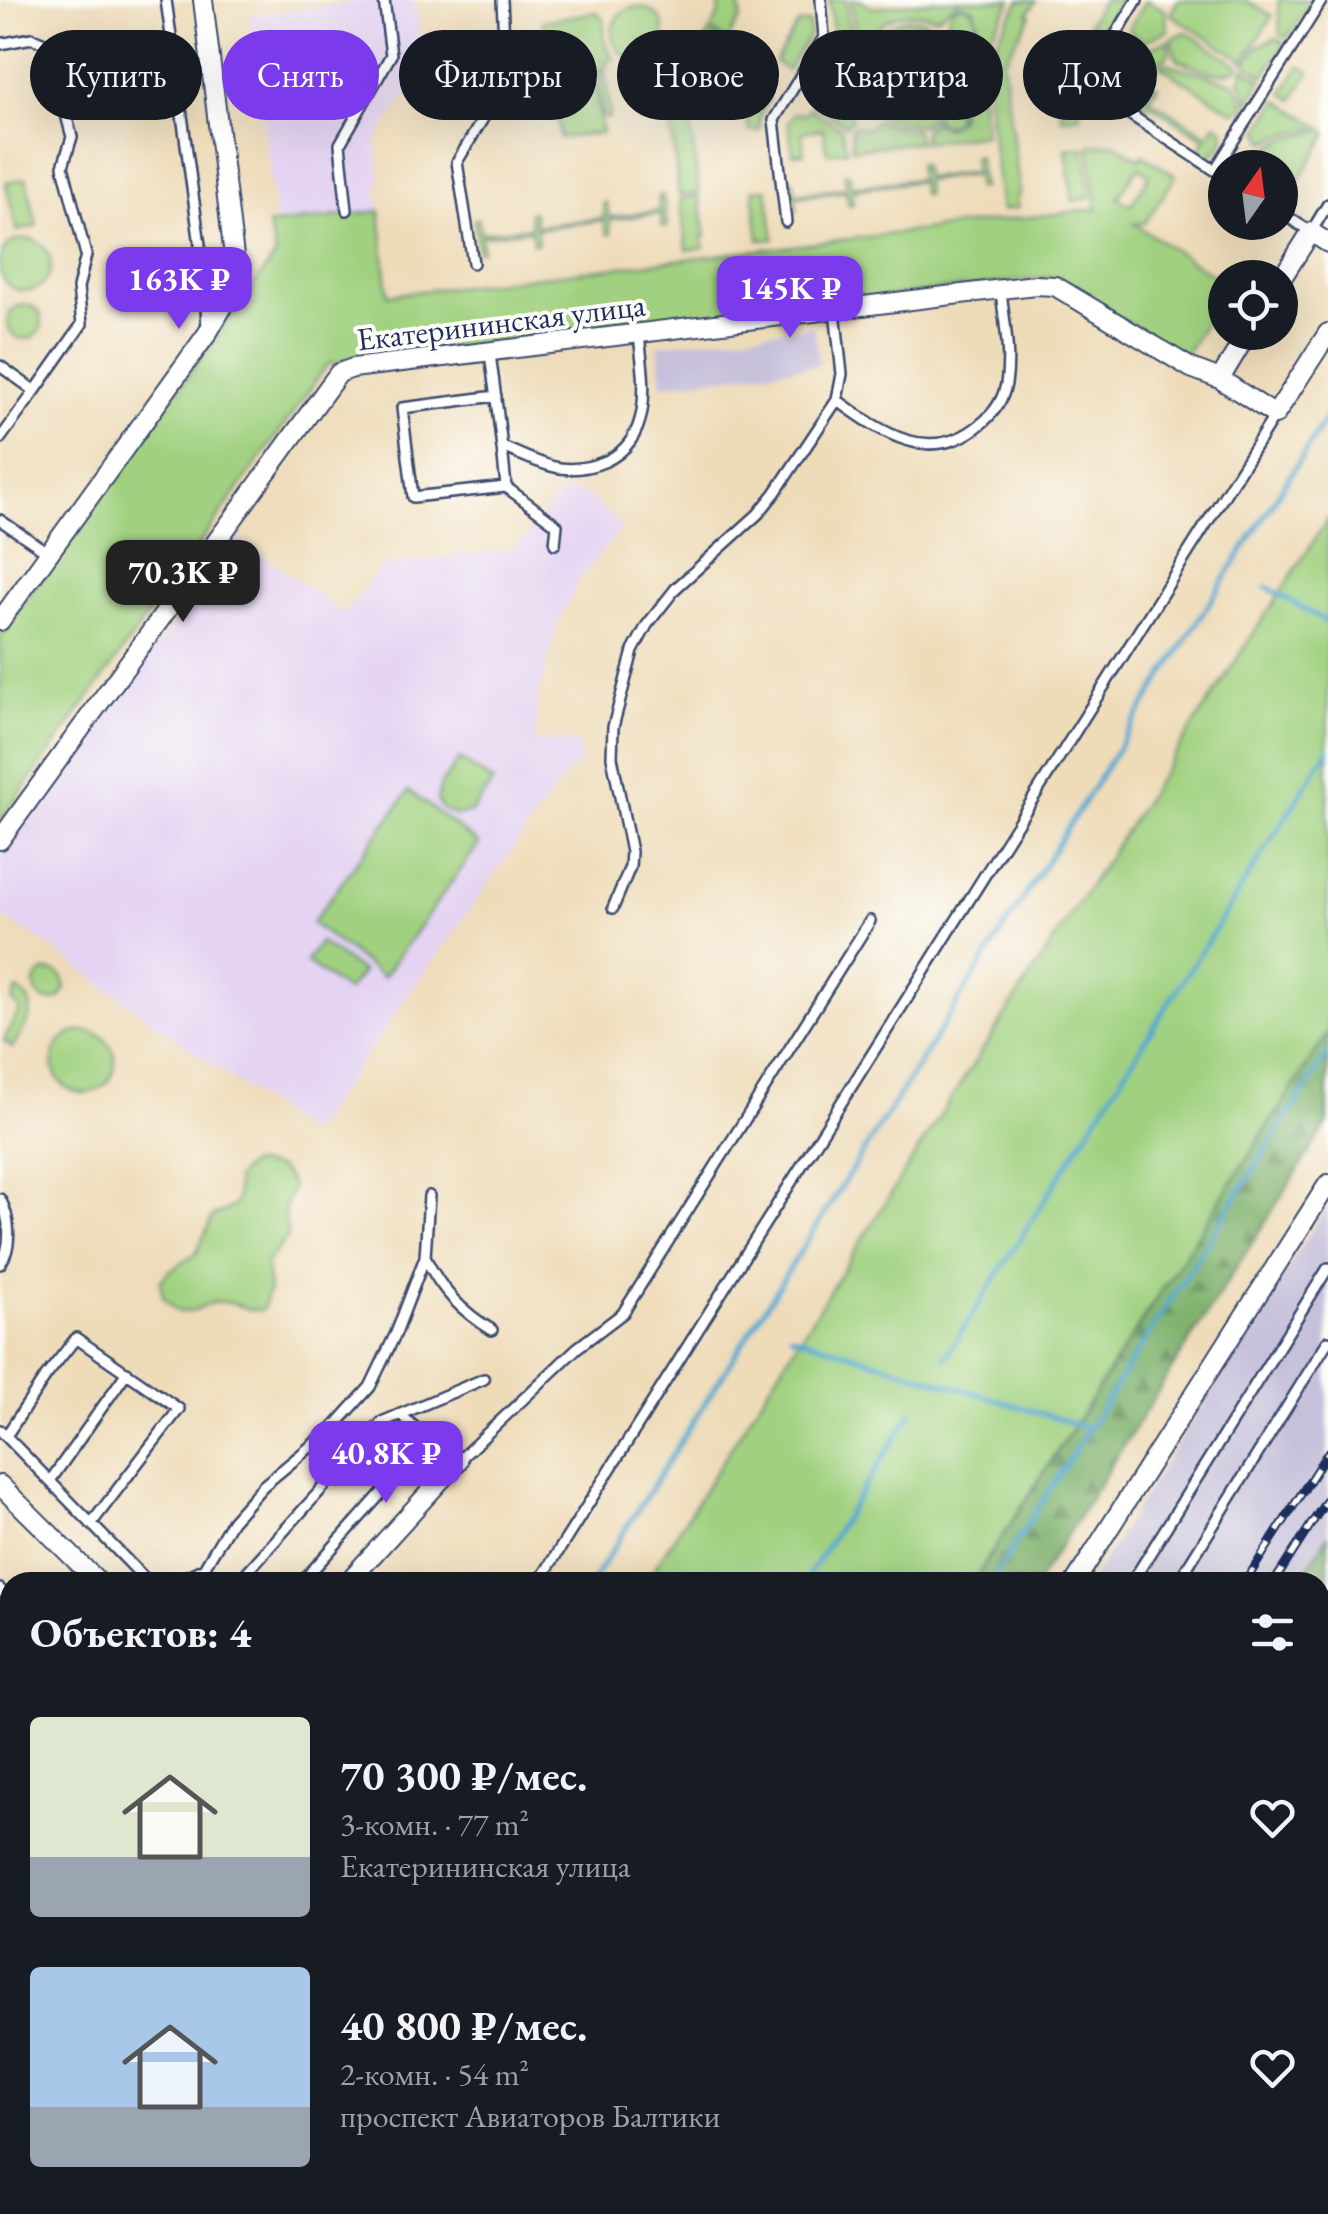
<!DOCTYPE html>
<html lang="ru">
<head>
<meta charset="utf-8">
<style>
  :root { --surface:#171b24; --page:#20242c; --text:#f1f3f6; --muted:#9ea1a6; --accent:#7c3aed }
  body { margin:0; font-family:"EB Garamond",serif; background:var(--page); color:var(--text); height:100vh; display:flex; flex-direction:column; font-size:38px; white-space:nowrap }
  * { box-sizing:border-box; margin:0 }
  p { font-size:32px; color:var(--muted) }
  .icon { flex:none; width:55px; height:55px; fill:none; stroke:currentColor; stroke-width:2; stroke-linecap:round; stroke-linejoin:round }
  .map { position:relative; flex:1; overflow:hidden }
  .side { position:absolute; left:0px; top:1572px; width:1330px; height:642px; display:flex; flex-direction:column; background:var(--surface); border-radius:30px 30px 0 0; box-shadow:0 10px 40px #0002 }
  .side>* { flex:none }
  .hud { position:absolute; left:30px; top:30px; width:1270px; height:90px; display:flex; gap:20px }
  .needle { width:65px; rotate:14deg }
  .tools { position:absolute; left:1208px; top:150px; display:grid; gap:20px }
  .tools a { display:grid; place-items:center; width:90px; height:90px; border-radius:50%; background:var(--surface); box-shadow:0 10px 40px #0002; font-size:50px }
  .price { position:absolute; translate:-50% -85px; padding:0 22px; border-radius:20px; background:var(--accent); color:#fff; font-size:32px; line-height:65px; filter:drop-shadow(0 2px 5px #0008) }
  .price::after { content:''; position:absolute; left:50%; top:60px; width:30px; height:22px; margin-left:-15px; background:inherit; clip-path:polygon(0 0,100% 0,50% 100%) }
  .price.current { background:#222; color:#fff }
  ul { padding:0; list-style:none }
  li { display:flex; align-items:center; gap:30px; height:250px; padding:0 30px }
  li span { display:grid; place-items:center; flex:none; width:280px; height:200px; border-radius:10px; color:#555 }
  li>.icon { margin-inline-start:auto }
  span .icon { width:120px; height:120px; fill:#fffc; stroke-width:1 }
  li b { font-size:42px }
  h2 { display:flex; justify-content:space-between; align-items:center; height:120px; padding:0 30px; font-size:42px }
  .pill { padding:0 35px; border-radius:45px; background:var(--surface); box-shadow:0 10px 40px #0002; font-size:35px; line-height:90px }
  .pill.current { background:var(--accent); color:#fff }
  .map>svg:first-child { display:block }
  .built { fill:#e4d3f2 }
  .industrial { fill:#c6c0da }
  .green { fill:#a1d180; stroke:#5e806f; stroke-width:2.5; fill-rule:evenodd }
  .forest { fill:url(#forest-firs); stroke:#4e7166; stroke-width:2.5 }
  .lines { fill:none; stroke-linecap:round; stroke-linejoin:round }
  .stream { stroke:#55a8d0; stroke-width:5 }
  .lane-casing { stroke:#3b496c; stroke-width:14 }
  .street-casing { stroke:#3b496c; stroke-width:22 }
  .secondary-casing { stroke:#3b496c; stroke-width:30 }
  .lane { stroke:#fff; stroke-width:9 }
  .street { stroke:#fff; stroke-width:18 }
  .secondary { stroke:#fff; stroke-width:25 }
  .rail-casing { stroke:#1b2f5e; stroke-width:9 }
  .rail { stroke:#fdfcf7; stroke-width:5; stroke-dasharray:15; stroke-linecap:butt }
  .labels { text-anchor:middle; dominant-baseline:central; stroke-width:8; stroke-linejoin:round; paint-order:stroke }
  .street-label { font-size:32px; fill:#1b2f5e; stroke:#fdfcf7 }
</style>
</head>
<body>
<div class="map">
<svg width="1328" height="2214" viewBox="0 0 1328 2214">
  <defs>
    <pattern id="forest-firs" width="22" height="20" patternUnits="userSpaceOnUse" patternTransform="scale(2.5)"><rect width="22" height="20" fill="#80b36e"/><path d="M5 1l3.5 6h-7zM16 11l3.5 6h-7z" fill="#68925e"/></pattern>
  </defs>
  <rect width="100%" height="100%" fill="#fdfcf7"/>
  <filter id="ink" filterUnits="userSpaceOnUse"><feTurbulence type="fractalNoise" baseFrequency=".01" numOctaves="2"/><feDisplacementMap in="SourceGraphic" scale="20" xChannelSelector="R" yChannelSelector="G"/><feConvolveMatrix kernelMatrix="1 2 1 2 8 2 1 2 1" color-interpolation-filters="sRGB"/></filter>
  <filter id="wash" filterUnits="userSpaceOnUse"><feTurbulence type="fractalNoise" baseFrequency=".0048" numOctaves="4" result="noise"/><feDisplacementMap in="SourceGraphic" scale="40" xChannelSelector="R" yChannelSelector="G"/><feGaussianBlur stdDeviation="2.25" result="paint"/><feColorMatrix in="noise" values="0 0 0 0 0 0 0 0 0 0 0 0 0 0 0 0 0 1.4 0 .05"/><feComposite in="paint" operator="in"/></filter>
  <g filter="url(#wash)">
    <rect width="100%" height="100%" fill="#eedcb9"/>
    <!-- built -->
    <path class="built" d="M367 0H415L420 35H426L429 59 376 141 381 183 376 184 380 211 276 224 250 16Z
      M578 491 589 496 622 528 579 580 558 623 537 702 535 741 579 743V763L565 776 309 1135 45 943 0 916V857L238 537 344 614 379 569 388 564 511 549 525 538 555 499 565 492Z"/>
    <!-- industrial -->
    <path class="industrial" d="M814 326 819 365 662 385 658 345Z
      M1328 1204V1656L1320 1669V1582H1090Z
      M697 2205H1143L1138 2214H691Z"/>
    <!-- green -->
    <path class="green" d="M720 0H739L741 18 727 41 711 30 719 14Z
      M829 0H846L851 45 829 48 833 31Z
      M851 0H861L873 8 933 0H1012L976 60 985 134 923 142 924 128 935 122 946 128 959 119 960 111 951 94 961 65 960 42 978 23 973 7 956 4 937 17C914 12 893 10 876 30 869 37 867 41 857 44Z
      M1020 0 1036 1 1028 14 1031 16 1003 61 1020 195 1016 196 1018 208 1001 210 983 63Z
      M1103 0H1122L1102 32 1088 23Z
      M1146 0 1165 10 1168 31 1144 41 1128 30Z
      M1178 0H1246L1272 16 1244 61 1170 14Z
      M1278 0H1312L1287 38 1280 34Z
      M948 20a14 14 0 1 1 28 0a14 14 0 1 1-28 0Z
      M612 33a26 26 0 1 1 52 0a26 26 0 1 1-52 0Z
      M595 12 604 19V42L614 59 606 61V69L580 72 578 61 561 63 553 69 545 65 543 21Z
      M905 19C962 16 974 86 920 104L890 98C859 73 867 31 905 19Z
      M809 23 810 35 787 71 775 62 798 24Z
      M1186 32 1240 66C1224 82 1197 67 1179 60L1175 55 1172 38Z
      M709 33 722 41 714 54 717 56 688 101 699 193 679 195 668 99Z
      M1276 38 1285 44 1264 76 1246 64 1258 46Z
      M1169 40 1170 51 1166 58 1155 63 1137 52Z
      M1071 50 1084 59 1077 72V89L1062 90 1059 68Z
      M842 52 846 88 818 92 813 83 832 53Z
      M1115 62 1128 67 1121 80 1147 96 1155 84 1158 86 1150 99 1208 135 1216 123 1223 129C1227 141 1219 154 1206 156L1198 152 1205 139 1148 103 1139 115 1136 113 1144 100 1118 84 1109 97C1095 86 1096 68 1115 62Z
      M1165 63 1235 83 1246 106 1237 112 1230 110 1160 66Z
      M1300 66 1310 72 1293 100 1283 93Z
      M1244 68 1262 80 1249 102 1240 81Z
      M598 71 605 74 610 114 608 119 602 116Z
      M594 77 602 133 560 138 553 82Z
      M756 91 769 99 760 116V130L749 131 746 108Z
      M858 92 859 102 851 108V121L846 125 812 104 816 98Z
      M863 92H873L903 109H927L933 119 918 126 877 116 873 105 864 101Z
      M1077 92 1080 115 1062 118 1059 94Z
      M1278 100 1321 127 1288 133 1266 142 1260 129Z
      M935 114a11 11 0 1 1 22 0a11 11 0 1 1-22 0Z
      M809 108 841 128 847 150 827 153 823 129 802 132 804 153 793 154 788 122 794 113 805 114Z
      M876 121 915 130 919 142 852 149 851 129 855 126 867 129Z
      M1325 130 1328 134 1294 188 1281 180 1280 168 1276 167 1270 154 1272 146 1290 137Z
      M1114 143 1139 159 1142 155 1176 176 1145 223 1134 224 1225 283V291L1184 356 1050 277 328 364 0 822V635L276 255 268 225 380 211 388 295 1097 209 1089 146ZM1138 167 1150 175 1131 205 1118 198Z
      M1084 147 1091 198 1073 201 1066 149Z
      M978 156 982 188H977L975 174 925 181 926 195H922L919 181 852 190 853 204 849 205 846 191 796 197 797 211 793 212 789 181 793 180 796 194 846 188 845 173H849L852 187 919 179 918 164H922L925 178 975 172 973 157Z
      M26 178 37 226 17 231 6 183Z
      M767 189 774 239 759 240 753 190Z
      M663 195 667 227H662L660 213 610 220 611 234H607L604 220 537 229 538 243 533 244 531 230 481 236 482 250 478 251 474 219H478L481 233 531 227 529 212H534L536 226 604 218 603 203H607L609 217 659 211 658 196Z
      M699 196 706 236 703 237 704 248 687 250 680 199Z
      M-1 265a26 26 0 1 1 52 0a26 26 0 1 1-52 0Z
      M8 322a17 17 0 1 1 34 0a17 17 0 1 1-34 0Z
      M1328 519V1033L973 1582H646L952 1097Z
      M460 759 493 782 471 812 456 816 441 808 437 800 441 784Z
      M409 791 479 844 383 977 312 923Z
      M320 942 362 972 347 991 306 962Z
      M35 986a15 15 0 1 1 30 0a15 15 0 1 1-30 0Z
      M17 990C45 1004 23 1030 12 1048L4 1041 20 1009 12 1001Z
      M53 1062a31 31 0 1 1 62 0a31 31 0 1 1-62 0Z
      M255 1164 278 1168C303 1192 287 1190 284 1212 283 1221 289 1228 287 1237L266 1264 269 1289 263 1309C248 1313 239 1303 224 1302 206 1300 195 1316 177 1311L163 1297 160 1282 168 1272 196 1254 213 1216C238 1205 238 1207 236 1178L248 1165Z
      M251 2205H571L565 2214H246Z"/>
    <!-- forest -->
    <path class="forest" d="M1328 1033V1123L1037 1582H973Z
      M1328 1536V1619L1320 1631V1582H1299Z
      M571 2205H642L636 2214H565Z
      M905 2205H955L950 2214H899Z"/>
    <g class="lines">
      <!-- stream -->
      <path class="stream" d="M1267 587 1328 623
        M791 1335 1087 1428
        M945 1358 1328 750
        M592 1582 1328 415
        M804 1582 912 1412
        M991 1582 1328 1053
        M403 2214 409 2205
        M596 2214 602 2205"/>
    </g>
  </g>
  <g filter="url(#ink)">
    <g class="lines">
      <!-- lane casing -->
      <g class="lane-casing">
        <path id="lane" d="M166 0 205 281 207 330
          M1137 0 1093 72 1091 89 1225 177
          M0 44 32 38 47 44 72 137 63 166 86 255 78 288 82 324 35 391
          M1215 170 1322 0
          M347 210 340 144 391 55 384 0
          M1280 212 1311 232 1328 204
          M786 222 774 120 824 37 821 0
          M473 263 457 162 506 80 502 0
          M490 354C496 398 502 442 506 487L413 497 402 408 496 396
          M0 366 35 391 0 439
          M837 400C882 433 931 467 982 423 995 412 1003 400 1006 384 1011 354 1004 320 1001 291
          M502 447C521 454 540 465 560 468 576 470 592 467 606 461 655 438 644 379 639 336
          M506 487 557 525 555 544
          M0 520 50 554
          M613 908 630 867 631 852 612 757 613 727 633 651 647 625 676 588 758 514 775 493 837 400 842 374 835 311
          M0 1199C10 1217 13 1247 0 1264
          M425 1257C441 1290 461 1311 492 1330
          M0 1430 148 1582
          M6 1436 46 1376 76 1338 179 1409 91 1524
          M458 1461 577 1348 623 1313 870 921
          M50 1481 127 1372
          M175 1582 204 1568 232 1521 263 1486 334 1427 370 1387 396 1333 425 1257 429 1196
          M238 1582 382 1422 484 1379
          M302 1582 429 1440 400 1414
          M539 1582 1275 415
          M1132 1582 1328 1268
          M1178 1582 1328 1341
          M0 1589 10 1600
          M1320 1725 1328 1713
          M1320 1860 1328 1865
          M1320 1981 1328 1968
          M1320 2035 1328 2040
          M1320 2195 1328 2182
          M733 2214 739 2205
          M781 2214 786 2205
          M1017 2214 1022 2205
          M1080 2214 1085 2205
          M1176 2214 1181 2205
          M1308 2214 1313 2205"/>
      </g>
      <!-- street casing -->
      <g class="street-casing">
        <path id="street" d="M1280 281 1311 232 1328 243
          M1220 379 1248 332
          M0 621 207 334 235 286 236 273 203 0
          M0 840 330 385 339 373 353 368 1035 285 1055 286 1191 368 1220 379 1275 415 1328 333
          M0 1485 98 1582
          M348 1582 458 1461
          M1075 1582 1328 1184
          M674 2214 680 2205"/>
      </g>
      <!-- secondary casing -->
      <g class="secondary-casing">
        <path id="secondary" d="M123 2214 129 2205
          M176 2214 182 2205"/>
      </g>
      <!-- lane -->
      <use href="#lane" class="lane"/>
      <!-- street -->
      <use href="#street" class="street"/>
      <!-- secondary -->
      <use href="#secondary" class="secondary"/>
      <!-- rail casing -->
      <g class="rail-casing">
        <path id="rail" d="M1245 1582 1328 1452
          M1274 1582 1328 1498
          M841 2214 847 2205
          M871 2214 877 2205"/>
      </g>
      <!-- rail -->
      <use href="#rail" class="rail"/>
    </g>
  </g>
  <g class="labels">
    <!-- street labels -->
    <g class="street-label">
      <text transform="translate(501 322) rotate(-7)">Екатерининская улица</text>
    </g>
  </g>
</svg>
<div class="tools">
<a><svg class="needle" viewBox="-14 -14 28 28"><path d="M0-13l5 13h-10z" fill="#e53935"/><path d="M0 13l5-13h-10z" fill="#9ea1a6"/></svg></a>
<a><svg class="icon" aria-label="locate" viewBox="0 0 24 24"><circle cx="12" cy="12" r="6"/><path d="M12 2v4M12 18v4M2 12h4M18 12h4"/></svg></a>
</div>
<b class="price" style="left:179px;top:332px">163K ₽</b>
<b class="price" style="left:790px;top:341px">145K ₽</b>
<b class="price current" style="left:183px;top:625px">70.3K ₽</b>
<b class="price" style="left:386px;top:1506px">40.8K ₽</b>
<div class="hud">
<a class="pill">Купить</a>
<a class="pill current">Снять</a>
<a class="pill">Фильтры</a>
<a class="pill">Новое</a>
<a class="pill">Квартира</a>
<a class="pill">Дом</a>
</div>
<section class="side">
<h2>Объектов: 4<svg class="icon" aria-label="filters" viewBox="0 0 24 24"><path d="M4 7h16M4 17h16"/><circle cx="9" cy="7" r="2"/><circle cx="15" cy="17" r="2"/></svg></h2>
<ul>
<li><span style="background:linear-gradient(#dfe7d0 70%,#9aa5b1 0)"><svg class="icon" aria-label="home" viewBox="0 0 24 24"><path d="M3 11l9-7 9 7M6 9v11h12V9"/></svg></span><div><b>70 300 ₽/мес.</b><p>3-комн. · 77 m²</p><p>Екатерининская улица</p></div><svg class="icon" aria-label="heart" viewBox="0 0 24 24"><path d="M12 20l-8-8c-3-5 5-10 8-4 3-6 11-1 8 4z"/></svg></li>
<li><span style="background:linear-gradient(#a9c7e8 70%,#9aa5b1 0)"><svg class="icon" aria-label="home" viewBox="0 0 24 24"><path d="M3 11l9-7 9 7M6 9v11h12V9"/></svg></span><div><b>40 800 ₽/мес.</b><p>2-комн. · 54 m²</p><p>проспект Авиаторов Балтики</p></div><svg class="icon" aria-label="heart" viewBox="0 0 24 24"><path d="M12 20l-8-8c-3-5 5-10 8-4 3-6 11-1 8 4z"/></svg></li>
</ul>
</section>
</div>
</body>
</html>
